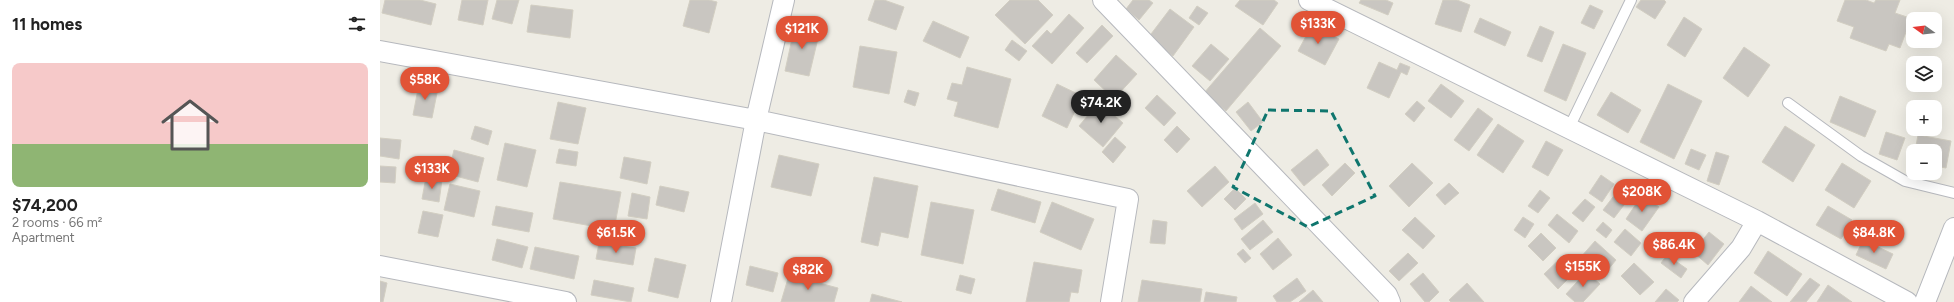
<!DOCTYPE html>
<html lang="en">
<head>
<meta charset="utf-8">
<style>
  :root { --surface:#fff; --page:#f2f2f2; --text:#222; --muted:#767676; --line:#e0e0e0; --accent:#e15336 }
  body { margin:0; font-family:Figtree,sans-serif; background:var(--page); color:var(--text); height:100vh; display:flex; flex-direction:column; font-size:15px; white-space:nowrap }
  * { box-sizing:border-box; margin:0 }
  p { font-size:13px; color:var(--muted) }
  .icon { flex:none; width:22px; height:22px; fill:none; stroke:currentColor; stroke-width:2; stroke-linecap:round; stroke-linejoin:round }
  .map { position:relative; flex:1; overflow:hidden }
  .panel { display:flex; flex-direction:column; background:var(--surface); width:380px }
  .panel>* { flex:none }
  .needle { width:26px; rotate:285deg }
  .fabs { position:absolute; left:1526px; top:12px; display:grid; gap:8px }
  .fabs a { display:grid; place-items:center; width:36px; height:36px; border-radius:8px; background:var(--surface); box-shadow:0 4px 16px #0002; font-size:20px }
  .price { position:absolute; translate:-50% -34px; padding:0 9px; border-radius:14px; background:var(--accent); color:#fff; font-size:13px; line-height:26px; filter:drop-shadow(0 1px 2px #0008) }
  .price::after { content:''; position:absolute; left:50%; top:24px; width:12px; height:9px; margin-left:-6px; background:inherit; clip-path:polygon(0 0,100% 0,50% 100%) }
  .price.selected { background:#222; color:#fff }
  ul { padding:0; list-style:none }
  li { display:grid; align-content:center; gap:8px; height:212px; padding:0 12px }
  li+li { border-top:1px solid var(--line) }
  li span { display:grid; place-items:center; height:124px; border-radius:8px; color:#555 }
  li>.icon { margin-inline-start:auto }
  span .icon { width:72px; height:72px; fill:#fffc; stroke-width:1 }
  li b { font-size:17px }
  h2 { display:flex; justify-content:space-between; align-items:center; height:48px; padding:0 12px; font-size:17px }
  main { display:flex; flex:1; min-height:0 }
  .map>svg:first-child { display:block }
  .building { fill:#c9c6c1; stroke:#d2cec2 }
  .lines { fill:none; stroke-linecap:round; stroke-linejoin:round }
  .lane-casing { stroke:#b6b8bd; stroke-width:12 }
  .street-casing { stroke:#b6b8bd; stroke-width:22 }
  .lane { stroke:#fff; stroke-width:10 }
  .street { stroke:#fff; stroke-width:20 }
  .marked { fill:none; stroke:#0f766e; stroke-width:3; stroke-dasharray:8 5; stroke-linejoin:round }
</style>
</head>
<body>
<main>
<section class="panel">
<h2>11 homes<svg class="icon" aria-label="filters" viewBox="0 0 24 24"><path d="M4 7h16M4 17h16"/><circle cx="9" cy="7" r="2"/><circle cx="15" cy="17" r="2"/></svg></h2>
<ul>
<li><span style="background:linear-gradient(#f6c9c9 65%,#8fb573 0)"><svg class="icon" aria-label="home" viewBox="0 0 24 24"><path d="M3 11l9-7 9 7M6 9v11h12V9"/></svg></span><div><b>$74,200</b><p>2 rooms · 66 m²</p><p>Apartment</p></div></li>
</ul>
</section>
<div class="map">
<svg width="1574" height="302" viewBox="0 0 1574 302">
  <rect width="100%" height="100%" fill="#eeece4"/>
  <!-- building -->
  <path class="building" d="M5 0H40L56 4 51 25 2 13Z
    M82 0H108L103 25 78 20Z
    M117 0H139L132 24 112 19Z
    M310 0H329L337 2 329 33 303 26Z
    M495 0H504L524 7 516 30 488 20Z
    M630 0H658L673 15 645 44 615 15Z
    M753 0H769L773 3 759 20 746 9Z
    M860 0H894L898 3 883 25 855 6Z
    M981 0H1006L1013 3 1008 15 979 3Z
    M1063 0H1077L1090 5 1081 32 1055 24Z
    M1261 0H1284L1286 2 1275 19 1256 7Z
    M1465 0H1486L1494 3 1496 0H1520L1515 13 1533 19V34L1526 32 1520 48 1509 44 1506 51 1470 38 1474 27 1457 21Z
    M151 5 193 10 190 38 147 32Z
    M1210 5 1223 11 1214 29 1201 23Z
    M817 6 828 13 819 25 809 18Z
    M790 9 814 27 793 56 768 38Z
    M689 14 704 28 672 64 652 46 667 30 671 34Z
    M1304 17 1322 29 1305 57 1287 45Z
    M1100 18 1131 32 1125 46 1094 32Z
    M553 21 589 37 580 58 543 41Z
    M415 25 440 30 429 76 405 71Z
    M722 25 733 36 707 63 696 53Z
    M932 25 959 39 945 65 918 51Z
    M1160 26 1174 32 1162 62 1147 56Z
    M880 28 901 46 846 111 824 93Z
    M632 40 647 51 639 61 625 50Z
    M831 44 849 59 830 81 812 66Z
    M1183 44 1206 53 1186 101 1164 91Z
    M480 46 517 52 509 94 473 87Z
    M1364 47 1390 65 1368 97 1343 78Z
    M736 55 757 74 734 99 714 80Z
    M999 62 1017 70 1020 63 1030 67 1027 75 1021 72 1009 98 987 88Z
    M587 67 631 79 618 128 574 116 578 102 567 99 572 83 582 85Z
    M39 84 58 88 52 118 33 115Z
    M677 84 702 96 687 128 662 116Z
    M1061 84 1084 101 1071 118 1048 101Z
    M1288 84 1322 101 1294 159 1260 142Z
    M528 90 539 93 535 106 524 102Z
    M1231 92 1261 110 1248 133 1217 115Z
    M777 95 796 113 784 126 765 108Z
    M1460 96 1496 111 1485 137 1450 122Z
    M1037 101 1045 108 1034 122 1025 114Z
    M178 102 206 108 198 144 170 139Z
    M719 102 743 123 723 147 699 126Z
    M868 102 883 122 871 131 856 112Z
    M1098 108 1113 119 1089 151 1074 140Z
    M1118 124 1144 141 1123 173 1097 155Z
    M95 126 112 131 108 145 91 139Z
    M797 126 810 139 797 153 784 140Z
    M1405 126 1435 145 1413 182 1382 162Z
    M1506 132 1525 138 1517 160 1499 154Z
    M1538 135 1571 141 1566 168 1555 166V151H1535Z
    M735 137 746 147 733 163 722 152Z
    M0 138 21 140 19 159 0 156Z
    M1166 141 1183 150 1168 176 1152 167Z
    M125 143 156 150 147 187 117 180Z
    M179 149 198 152 196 166 176 163Z
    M937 149 949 165 924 186 911 170Z
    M1311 149 1326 155 1319 170 1305 164Z
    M74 150 104 158 98 182 68 174Z
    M1336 152 1349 156 1339 185 1327 181Z
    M399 155 439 164 431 196 391 187Z
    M244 157 271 162 267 184 240 178Z
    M965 163 975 173 952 196 942 185Z
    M1032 163 1053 183 1029 207 1009 186Z
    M1462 163 1491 181 1474 208 1445 190Z
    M0 166 16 167 15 183 0 182Z
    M835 166 849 182 822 207 807 191Z
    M1221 175 1234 184 1222 202 1209 193Z
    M46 177 62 180 59 202 42 199Z
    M494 177 538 186 528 238 501 232 498 246 481 242Z
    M180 182 241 192 234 230 173 219Z
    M1069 183 1079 193 1065 205 1056 195Z
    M70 184 100 191 94 217 64 210Z
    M1243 184 1254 192 1234 218 1223 210Z
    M280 186 309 192 304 212 276 205Z
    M855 188 866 199 855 210 844 199Z
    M618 189 661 202 655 223 611 210Z
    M1160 190 1170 198 1158 213 1148 206Z
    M252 193 270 197 267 219 248 216Z
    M1262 195 1279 207 1262 231 1246 219Z
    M1205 199 1215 207 1203 222 1192 213Z
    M551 202 594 210 583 264 541 255Z
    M672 202 714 219 701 250 660 232Z
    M875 203 883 214 862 230 854 219Z
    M116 206 153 213 149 232 112 225Z
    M1448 206 1472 220 1461 239 1436 225Z
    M43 211 63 215 58 237 38 233Z
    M1177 214 1198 231 1189 243 1168 225Z
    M1035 217 1055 236 1043 249 1022 230Z
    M1143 217 1154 224 1145 238 1134 230Z
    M773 220 787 222 785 244 770 243Z
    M883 220 893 232 870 250 861 239Z
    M1223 222 1232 230 1226 238 1216 230Z
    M1245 229 1261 243 1251 256 1234 242Z
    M1329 232 1344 244 1328 265 1313 252Z
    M1161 233 1176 248 1163 261 1148 246Z
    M898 238 912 255 893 270 880 254Z
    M117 239 148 247 142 268 112 260Z
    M1483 240 1513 254 1506 269 1476 255Z
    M1215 241 1236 260 1222 277 1200 258Z
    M219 243 256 248 253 265 216 259Z
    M155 247 199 256 194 279 150 269Z
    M863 249 871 258 865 263 857 254Z
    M1388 251 1422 274 1407 296 1374 273Z
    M1028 253 1038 263 1019 281 1009 271Z
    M1184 255 1198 269 1178 289 1164 274Z
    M1287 255 1307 269 1301 278 1281 263Z
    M275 258 306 265 298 298 268 291Z
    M654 262 702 270 698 293 691 292 689 302H646Z
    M1254 263 1274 282 1260 295 1241 276Z
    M370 266 398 273 393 292 366 285Z
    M1206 272 1220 284 1203 302H1195L1186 294Z
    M1043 273 1059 292 1049 302H1045L1030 284Z
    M409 275 458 288 454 302H401Z
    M580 275 595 279 591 294 576 290Z
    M917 278 926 291 910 302H897L893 296Z
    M1430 278 1440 285 1426 302H1410Z
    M214 280 254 288 251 302 211 295Z
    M762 280 822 289 820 302H758Z
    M0 281 7 283 3 302H0Z
    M1087 283 1104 302H1071L1069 300Z
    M1448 285 1472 302H1437Z
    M1371 286 1392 302H1359Z
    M1286 289 1299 300 1297 302H1275Z
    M933 290 943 302H919Z
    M826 292 857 297 856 302H824Z
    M492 294 522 302H490Z"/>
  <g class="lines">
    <!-- lane casing -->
    <g class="lane-casing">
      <path id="lane" d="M1408 103 1481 156 1525 181 1574 193
        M1189 128 1251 0"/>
    </g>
    <!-- street casing -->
    <g class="street-casing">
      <path id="street" d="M723 0 1007 295 1010 302
        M929 0 1377 221 1527 302
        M0 51 376 120 748 199 731 302
        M0 266 186 302
        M341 302 376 120 404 0
        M1314 302 1361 248 1377 221
        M1545 302 1574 228"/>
    </g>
    <!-- lane -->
    <use href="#lane" class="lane"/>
    <!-- street -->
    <use href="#street" class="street"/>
  </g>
  <!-- marked area -->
  <path class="marked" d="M888 110 951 111 995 196 928 227 853 187Z"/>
</svg>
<div class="fabs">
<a><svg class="needle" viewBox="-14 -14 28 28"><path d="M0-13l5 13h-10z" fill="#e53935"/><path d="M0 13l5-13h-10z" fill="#767676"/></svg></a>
<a><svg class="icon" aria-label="layers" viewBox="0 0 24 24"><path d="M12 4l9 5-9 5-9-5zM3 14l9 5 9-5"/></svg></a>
<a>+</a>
<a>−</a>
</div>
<b class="price" style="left:938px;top:45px">$133K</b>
<b class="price" style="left:422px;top:50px">$121K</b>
<b class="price" style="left:45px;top:101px">$58K</b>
<b class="price selected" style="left:721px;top:124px">$74.2K</b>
<b class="price" style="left:52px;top:190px">$133K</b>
<b class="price" style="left:1262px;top:213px">$208K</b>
<b class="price" style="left:236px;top:254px">$61.5K</b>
<b class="price" style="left:1494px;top:254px">$84.8K</b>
<b class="price" style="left:1294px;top:266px">$86.4K</b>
<b class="price" style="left:1203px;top:288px">$155K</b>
<b class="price" style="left:428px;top:291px">$82K</b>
</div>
</main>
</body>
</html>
